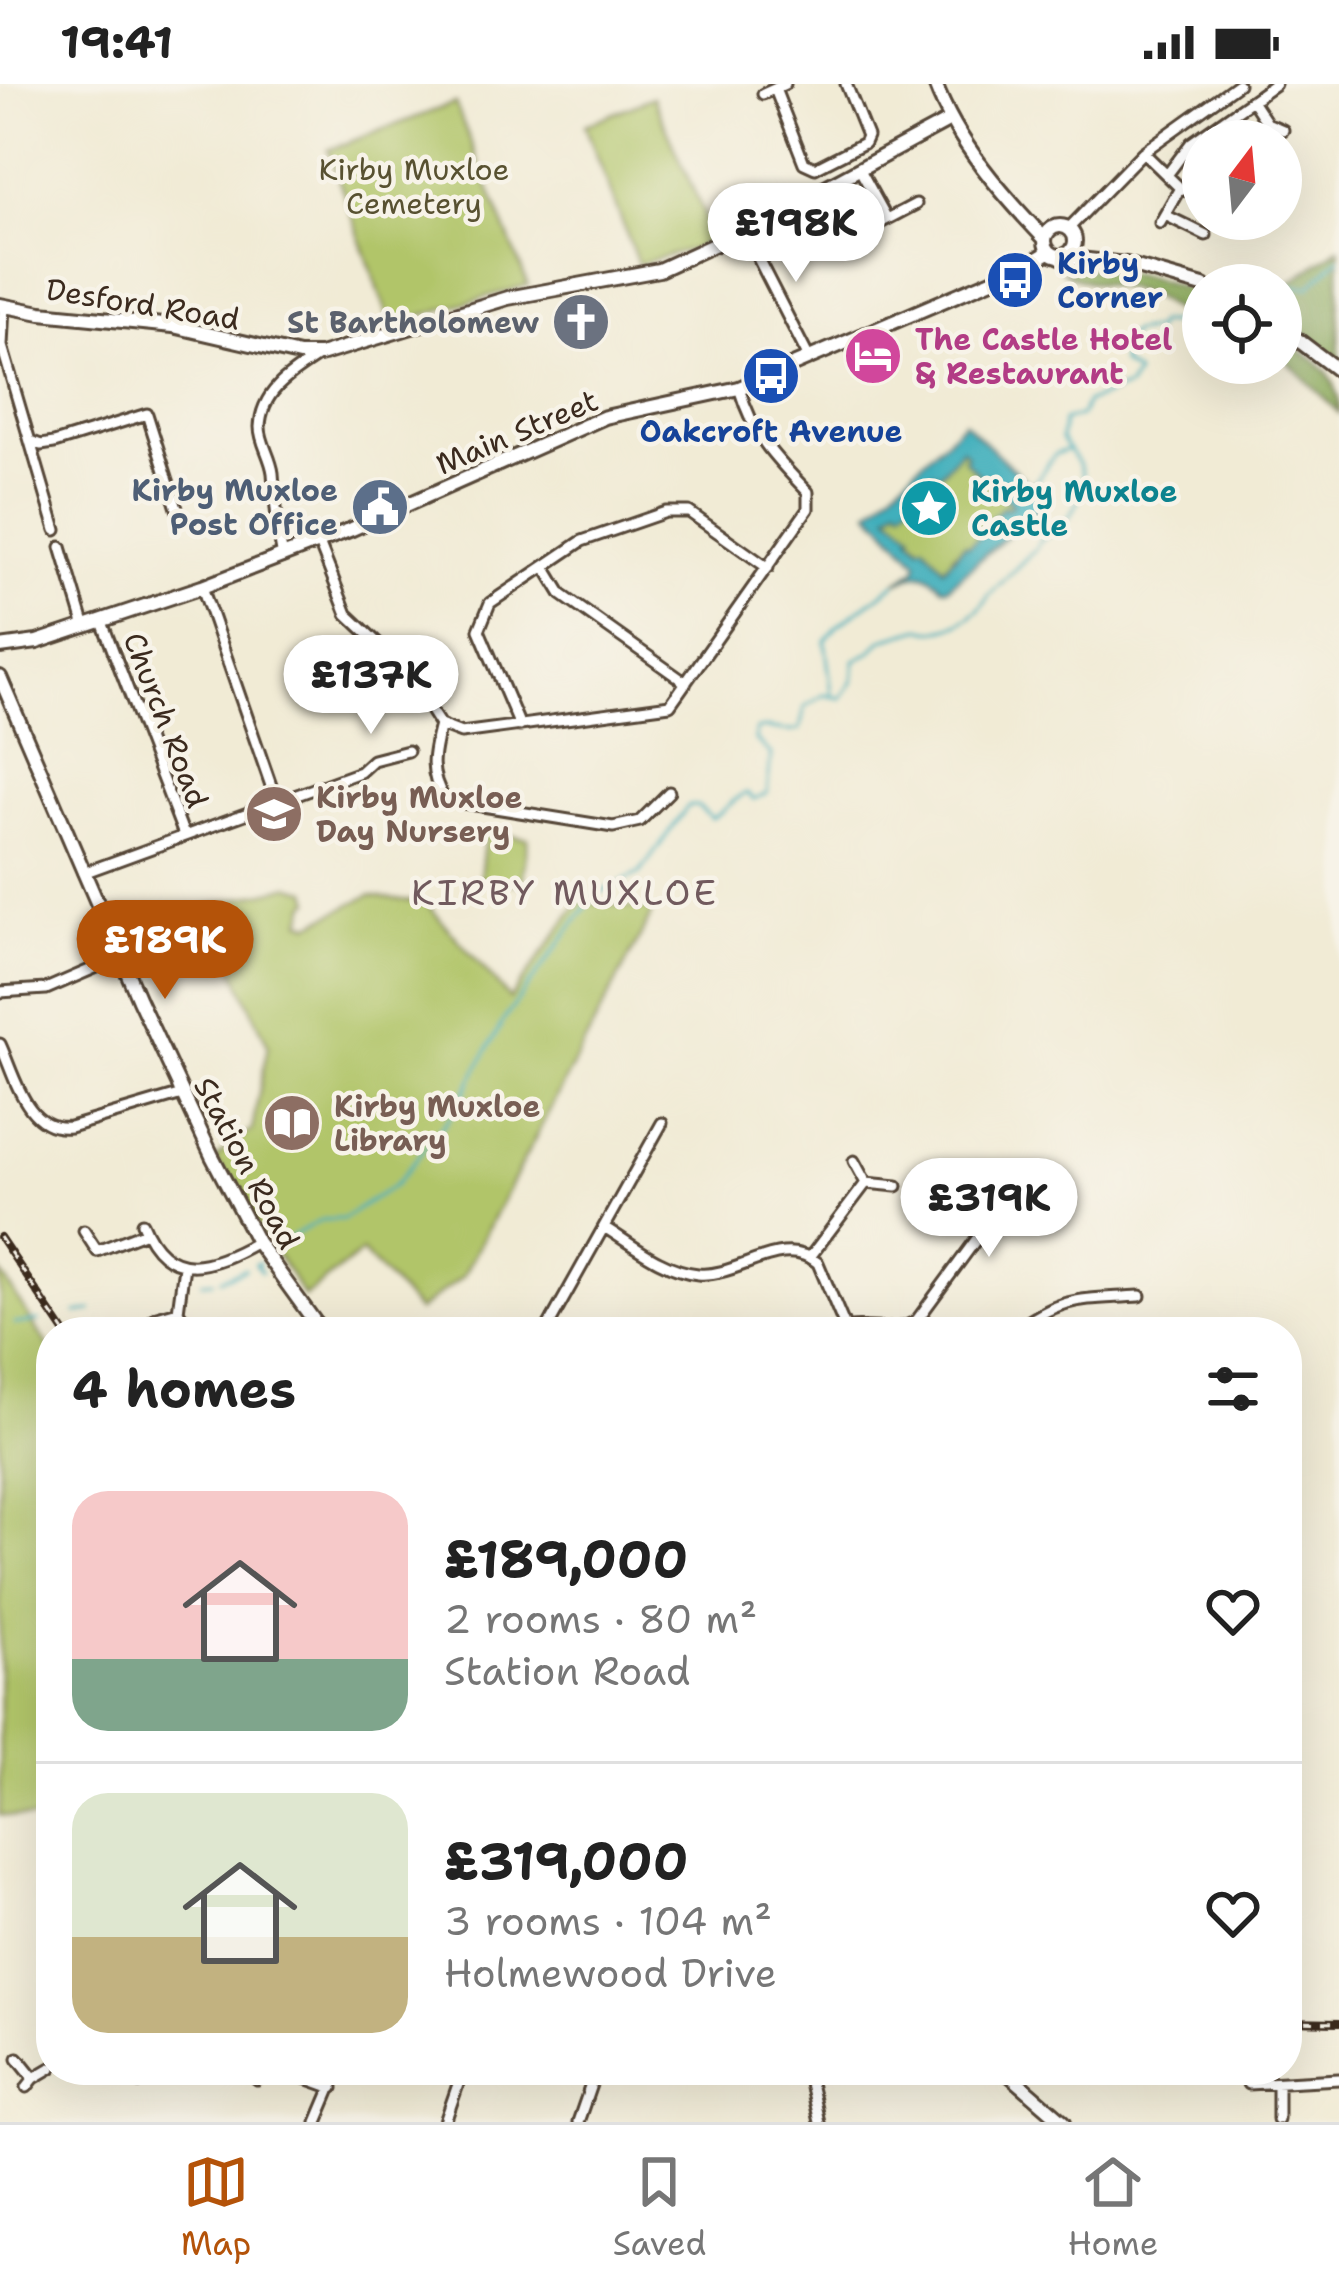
<!DOCTYPE html>
<html lang="en">
<head>
<meta charset="utf-8">
<style>
  :root { --surface:#fff; --page:#f2f2f2; --text:#222; --muted:#767676; --line:#e0e0e0; --accent:#b45309 }
  body { margin:0; font-family:"Shantell Sans",sans-serif; background:var(--page); color:var(--text); height:100vh; display:flex; flex-direction:column; font-size:45px; white-space:nowrap }
  * { box-sizing:border-box; margin:0 }
  p { font-size:39px; color:var(--muted) }
  .icon { flex:none; width:66px; height:66px; fill:none; stroke:currentColor; stroke-width:2; stroke-linecap:round; stroke-linejoin:round }
  .map { position:relative; flex:1; overflow:hidden }
  .side { position:absolute; left:36px; top:1233px; width:1266px; height:768px; display:flex; flex-direction:column; background:var(--surface); border-radius:48px; box-shadow:0 12px 48px #0002 }
  .side>* { flex:none }
  .needle { width:78px; rotate:16deg }
  .fabs { position:absolute; left:1182px; top:36px; display:grid; gap:24px }
  .fabs a { display:grid; place-items:center; width:120px; height:120px; border-radius:50%; background:var(--surface); box-shadow:0 12px 48px #0002; font-size:60px }
  .price { position:absolute; translate:-50% -102px; padding:0 27px; border-radius:42px; background:#fff; color:#222; font-size:39px; line-height:78px; filter:drop-shadow(0 3px 6px #0008) }
  .price::after { content:''; position:absolute; left:50%; top:72px; width:36px; height:27px; margin-left:-18px; background:inherit; clip-path:polygon(0 0,100% 0,50% 100%) }
  .price.current { background:var(--accent); color:#fff }
  ul { padding:0; list-style:none }
  li { display:flex; align-items:center; gap:36px; height:300px; padding:0 36px }
  li+li { border-top:3px solid var(--line) }
  li span { display:grid; place-items:center; flex:none; width:336px; height:240px; border-radius:36px; color:#555 }
  li>.icon { margin-inline-start:auto }
  span .icon { width:144px; height:144px; fill:#fffc; stroke-width:1 }
  li b { font-size:51px }
  h2 { display:flex; justify-content:space-between; align-items:center; height:144px; padding:0 36px; font-size:51px }
  .status { display:flex; justify-content:space-between; align-items:center; height:84px; padding:0 60px; background:var(--surface); direction:ltr }
  .status svg { height:33px; fill:currentColor }
  .tab-bar { display:flex; justify-content:space-around; align-items:center; height:168px; border-top:3px solid var(--line); background:var(--surface); font-size:33px; color:var(--muted) }
  .tab-bar a { display:grid; justify-items:center; gap:6px }
  .tab-bar .current { color:var(--accent) }
  .map>svg:first-child { display:block }
  .green { fill:#b1c569; stroke:#767844; stroke-width:3 }
  .forest { fill:#8caa5d; stroke:#646a3e; stroke-width:3 }
  .water { fill:#40afbc; stroke:#3e6c6d; stroke-width:3; fill-rule:evenodd }
  .lines { fill:none; stroke-linecap:round; stroke-linejoin:round }
  .stream { stroke:#40afbc; stroke-width:3 }
  .street-casing { stroke:#564739; stroke-width:15 }
  .secondary-casing { stroke:#564739; stroke-width:18 }
  .street { stroke:#fff; stroke-width:9 }
  .secondary { stroke:#fff; stroke-width:12 }
  .rail-casing { stroke:#3b2a1e; stroke-width:8 }
  .rail { stroke:#f7f3e8; stroke-width:3; stroke-dasharray:9; stroke-linecap:butt }
  .labels { text-anchor:middle; dominant-baseline:central; stroke-width:9; stroke-linejoin:round; paint-order:stroke }
  .park-label { font-size:30px; fill:#585131; stroke:#f7f3e8 }
  .transit-label { font-size:30px; font-weight:bold; fill:#164399; stroke:#f7f3e8; text-anchor:start }
  .street-label { font-size:30px; fill:#3b2a1e; stroke:#f7f3e8 }
  .worship-label { font-size:30px; font-weight:bold; fill:#5b616d; stroke:#f7f3e8; text-anchor:end }
  .hotel-label { font-size:30px; font-weight:bold; fill:#b23c85; stroke:#f7f3e8; text-anchor:start }
  .service-label { font-size:30px; font-weight:bold; fill:#4e5e75; stroke:#f7f3e8; text-anchor:end }
  .culture-label { font-size:30px; font-weight:bold; fill:#0d838f; stroke:#f7f3e8; text-anchor:start }
  .education-label { font-size:30px; font-weight:bold; fill:#785e54; stroke:#f7f3e8; text-anchor:start }
  .quarter-label { font-size:36px; letter-spacing:3px; fill:#715a5e; stroke:#f7f3e8 }
</style>
</head>
<body>
<div class="status"><b>19:41</b><svg viewBox="0 0 49 12"><path d="M0 12V9h3v3zM5 12V6h3v6zM10 12V3h3v9zM15 12V0h3v12zM26 1h20v11H26zM47 4h2v5h-2z"/></svg></div>
<div class="map">
<svg width="1339" height="2038" viewBox="0 0 1339 2038">
  <rect width="100%" height="100%" fill="#f7f3e8"/>
  <filter id="ink" filterUnits="userSpaceOnUse"><feTurbulence type="fractalNoise" baseFrequency=".00833" numOctaves="2"/><feDisplacementMap in="SourceGraphic" scale="24" xChannelSelector="R" yChannelSelector="G"/><feConvolveMatrix kernelMatrix="1 2 1 2 8 2 1 2 1" color-interpolation-filters="sRGB"/></filter>
  <filter id="wash" filterUnits="userSpaceOnUse"><feTurbulence type="fractalNoise" baseFrequency=".004" numOctaves="4" result="noise"/><feDisplacementMap in="SourceGraphic" scale="48" xChannelSelector="R" yChannelSelector="G"/><feGaussianBlur stdDeviation="2.7" result="paint"/><feColorMatrix in="noise" values="0 0 0 0 0 0 0 0 0 0 0 0 0 0 0 0 0 1.4 0 .05"/><feComposite in="paint" operator="in"/></filter>
  <g filter="url(#wash)">
    <rect width="100%" height="100%" fill="#f1ebd5"/>
    <!-- green -->
    <path class="green" d="M653 13 714 153 693 165 638 180 585 41Z
      M455 19 528 201 391 240 328 66Z
      M962 365 968 371 965 375 982 394 986 391 1013 420 968 463 964 461 952 472 954 475 944 485 889 430 899 420 903 423 920 408 921 401H926L934 388 940 390Z
      M485 749 528 754 522 800 480 795Z
      M291 802 308 806 311 817 307 819 302 837 311 840 370 811 427 820 510 915 580 817 654 826 463 1192 418 1227 362 1168 304 1213 215 1074 252 1046 268 961 205 822Z
      M0 1188 51 1267V1737L0 1731Z"/>
    <!-- forest -->
    <path class="forest" d="M1339 164V277L1281 230V205Z
      M1087 184 1142 191 1203 210V242C1181 236 1166 217 1145 209 1118 199 1086 203 1062 187Z
      M1281 254C1315 277 1339 285 1339 329L1281 271Z"/>
    <!-- water -->
    <path class="water" d="M964 338 1029 400 1035 398 1042 421 948 503H943C922 485 922 487 896 499L916 485 918 478 870 427ZM962 365 967 371 964 375 982 394 987 392 991 396 988 399 1012 420 1007 425 1004 422 977 448 980 452 968 462 965 460 944 484 924 460 920 462 910 452 913 449 889 430 899 421 903 424 920 408 921 401 926 402 934 388 939 391Z"/>
    <g class="lines">
      <!-- stream -->
      <path class="stream" d="M1281 225 1285 207 1292 202 1309 203 1339 174
        M1035 398 1055 370 1066 366
        M832 609 825 557 837 542 896 499
        M274 1162 321 1136 343 1135 396 1100 456 1025 503 937 595 811 640 789 688 722H697L712 734C726 727 733 714 747 709L754 715 767 709 771 670 755 656 756 646C770 640 786 652 800 645L805 623 824 611 841 614 853 597 855 576 871 568 883 555 922 544C941 554 981 531 988 512L1035 465 1041 454C1060 449 1082 420 1083 401 1085 383 1070 369 1061 355L1063 337 1081 331 1087 318 1128 303 1136 290 1121 279 1125 254 1133 248 1155 245 1158 239H1177L1181 235 1178 228 1187 216
        M259 1179 255 1180 261 1188
        M221 1195 245 1185
        M202 1198 213 1197
        M76 1229 92 1227
        M14 1240 38 1237"/>
    </g>
  </g>
  <g filter="url(#ink)">
    <g class="lines">
      <!-- street casing -->
      <g class="street-casing">
        <path id="street" d="M775 5 804 79 815 84 864 59 867 52 846 0
          M763 10 785 0
          M1252 16 1267 39 1283 46
          M1143 68 1180 104 1203 113
          M859 84 887 135
          M1167 91 1191 59 1275 0
          M1165 131 1206 151
          M1259 135H1260
          M880 139 916 120
          M1160 139 1180 104
          M1069 144 1143 68 1238 0
          M744 147 809 274
          M4 222 2 262 56 446
          M33 358 41 361 54 359 147 330 180 434
          M319 459 347 530 403 583 440 641
          M61 463 85 543
          M283 473C277 445 275 417 273 389 271 373 260 358 260 343 261 307 292 289 318 272
          M545 483 562 511 686 599
          M202 503 276 716
          M102 538 184 751
          M440 641 461 649 670 621 808 425V408C773 372 754 353 739 304
          M440 641C432 671 428 689 445 716L613 743 640 737 669 708
          M520 642 479 546 490 519 582 457 666 428H689L768 484
          M83 789 360 688 373 676 408 667
          M0 908 46 905 120 873
          M0 960C15 992 26 1048 70 1043L182 1010
          M866 1099 897 1102
          M142 1139C167 1201 213 1183 257 1158
          M604 1143C633 1161 664 1187 698 1190 738 1194 781 1149 818 1179L845 1243
          M84 1147 97 1167 146 1148
          M810 1173 866 1099 854 1077
          M178 1227 193 1248
          M917 1236 1025 1089
          M138 1248 157 1233 178 1227 184 1182
          M545 1248 662 1039
          M835 1248C862 1236 892 1254 917 1236L930 1248
          M1013 1248C1065 1211 1078 1216 1140 1212
          M18 1974 34 1994
          M283 1986 333 2004
          M807 1986 819 2038
          M257 1996 261 1986
          M139 1999 146 1986
          M1278 1999V2035
          M1248 2000 1339 1995
          M27 2003 34 1994 51 1984
          M317 2038 339 1986
          M445 2038 463 1986
          M578 2038 596 1986"/>
      </g>
      <!-- secondary casing -->
      <g class="secondary-casing">
        <path id="secondary" d="M935 0C957 59 1002 110 1045 155
          M1045 157a15 15 0 1 1 30 0a15 15 0 1 1-30 0Z
          M1060 173 1126 180 1203 202
          M0 221 41 229 173 242 299 271H320L508 214 659 186 744 147 950 36
          M1281 243 1339 287
          M0 563 37 558 202 503 352 445 605 333 739 304 1027 181 1049 168
          M0 593 139 916 212 1072 257 1158 322 1248
          M1004 1986 1064 2038"/>
      </g>
      <!-- street -->
      <use href="#street" class="street"/>
      <!-- secondary -->
      <use href="#secondary" class="secondary"/>
      <!-- rail casing -->
      <g class="rail-casing">
        <path id="rail" d="M0 1153 64 1248
          M1287 1938 1339 1939"/>
      </g>
      <!-- rail -->
      <use href="#rail" class="rail"/>
    </g>
  </g>
  <!-- icons -->
  <defs>
    <g id="bus-disc" transform="scale(3)"><circle r="9.5" fill="#1a4fb4" stroke="#f7f3e8"/><path d="M-5-6H5V4H4V6H2V4H-2V6H-4V4H-5ZM-3.5-4V0h7V-4ZM-3.5 1.2v1.5H-2V1.2ZM2 1.2v1.5H3.5V1.2Z" fill="#fff"/></g>
    <g id="church-disc" transform="scale(3)"><circle r="9.5" fill="#6b7280" stroke="#f7f3e8"/><path d="M-1.2-6h2.4v3.5h3.3v2.4h-3.3V6h-2.4V-.1h-3.3v-2.4h3.3Z" fill="#fff"/></g>
    <g id="hotel-disc" transform="scale(3)"><circle r="9.5" fill="#d1479c" stroke="#f7f3e8"/><path d="M-6-4.5h1.5V1H6V5H4.5V3h-9V5H-6ZM-4 0a1.8 1.8 0 1 1 3.6 0ZM.5 0V-2.5h3Q6-2.5 6 0Z" fill="#fff"/></g>
    <g id="civic-disc" transform="scale(3)"><circle r="9.5" fill="#5c6f8a" stroke="#f7f3e8"/><path d="M-.6-6.5H3V-4.5H.6V-3L4-1V1h2V6H-6V1h2V-1L-.6-3ZM-1.2 2.5V6h2.4V2.5Z" fill="#fff"/></g>
    <g id="sight-disc" transform="scale(3)"><circle r="9.5" fill="#0f9aa8" stroke="#f7f3e8"/><path d="M0-6L1.8-2.2L6-1.7L2.9 1.2L3.7 5.4L0 3.3L-3.7 5.4L-2.9 1.2L-6-1.7L-1.8-2.2Z" fill="#fff"/></g>
    <g id="school-disc" transform="scale(3)"><circle r="9.5" fill="#8d6e63" stroke="#f7f3e8"/><path d="M0-5L7-2L0 1L-7-2ZM-4 1L0 2.5L4 1V4Q0 6-4 4Z" fill="#fff"/></g>
    <g id="library-disc" transform="scale(3)"><circle r="9.5" fill="#8d6e63" stroke="#f7f3e8"/><path d="M-6-4Q-3-5.5-.7-3.5V5Q-3 3-6 4ZM6-4Q3-5.5 .7-3.5V5Q3 3 6 4Z" fill="#fff"/></g>
  </defs>
  <g fill-rule="evenodd">
    <use href="#bus-disc" x="1015" y="196"/>
    <use href="#church-disc" x="581" y="238"/>
    <use href="#hotel-disc" x="873" y="272"/>
    <use href="#bus-disc" x="771" y="292"/>
    <use href="#civic-disc" x="380" y="423"/>
    <use href="#sight-disc" x="929" y="424"/>
    <use href="#school-disc" x="274" y="730"/>
    <use href="#library-disc" x="292" y="1039"/>
  </g>
  <g class="labels">
    <!-- park labels -->
    <g class="park-label">
      <text x="414" y="85">Kirby Muxloe<tspan x="414" dy="34">Cemetery</tspan></text>
    </g>
    <!-- transit labels -->
    <g class="transit-label">
      <text x="1057" y="179">Kirby<tspan x="1057" dy="34">Corner</tspan></text>
      <text x="771" y="347" text-anchor="middle">Oakcroft Avenue</text>
    </g>
    <!-- street labels -->
    <g class="street-label">
      <text transform="translate(143 220) rotate(9)">Desford Road</text>
      <text transform="translate(517 348) rotate(-23)">Main Street</text>
      <text transform="translate(166 636) rotate(69)">Church Road</text>
      <text transform="translate(247 1079) rotate(62)">Station Road</text>
    </g>
    <!-- worship labels -->
    <g class="worship-label">
      <text x="539" y="238">St Bartholomew</text>
    </g>
    <!-- hotel labels -->
    <g class="hotel-label">
      <text x="915" y="255">The Castle Hotel<tspan x="915" dy="34">&amp; Restaurant</tspan></text>
    </g>
    <!-- service labels -->
    <g class="service-label">
      <text x="338" y="406">Kirby Muxloe<tspan x="338" dy="34">Post Office</tspan></text>
    </g>
    <!-- culture labels -->
    <g class="culture-label">
      <text x="971" y="407">Kirby Muxloe<tspan x="971" dy="34">Castle</tspan></text>
    </g>
    <!-- education labels -->
    <g class="education-label">
      <text x="316" y="713">Kirby Muxloe<tspan x="316" dy="34">Day Nursery</tspan></text>
      <text x="334" y="1022">Kirby Muxloe<tspan x="334" dy="34">Library</tspan></text>
    </g>
    <!-- quarter labels -->
    <g class="quarter-label">
      <text x="565" y="808">KIRBY MUXLOE</text>
    </g>
  </g>
</svg>
<div class="fabs">
<a><svg class="needle" viewBox="-14 -14 28 28"><path d="M0-13l5 13h-10z" fill="#e53935"/><path d="M0 13l5-13h-10z" fill="#767676"/></svg></a>
<a><svg class="icon" aria-label="locate" viewBox="0 0 24 24"><circle cx="12" cy="12" r="6"/><path d="M12 2v4M12 18v4M2 12h4M18 12h4"/></svg></a>
</div>
<b class="price" style="left:796px;top:201px">£198K</b>
<b class="price" style="left:371px;top:653px">£137K</b>
<b class="price current" style="left:165px;top:918px">£189K</b>
<b class="price" style="left:989px;top:1176px">£319K</b>
<section class="side">
<h2>4 homes<svg class="icon" aria-label="filters" viewBox="0 0 24 24"><path d="M4 7h16M4 17h16"/><circle cx="9" cy="7" r="2"/><circle cx="15" cy="17" r="2"/></svg></h2>
<ul>
<li><span style="background:linear-gradient(#f6c9c9 70%,#7fa58c 0)"><svg class="icon" aria-label="home" viewBox="0 0 24 24"><path d="M3 11l9-7 9 7M6 9v11h12V9"/></svg></span><div><b>£189,000</b><p>2 rooms · 80 m²</p><p>Station Road</p></div><svg class="icon" aria-label="heart" viewBox="0 0 24 24"><path d="M12 20l-8-8c-3-5 5-10 8-4 3-6 11-1 8 4z"/></svg></li>
<li><span style="background:linear-gradient(#dfe7d0 60%,#c2b280 0)"><svg class="icon" aria-label="home" viewBox="0 0 24 24"><path d="M3 11l9-7 9 7M6 9v11h12V9"/></svg></span><div><b>£319,000</b><p>3 rooms · 104 m²</p><p>Holmewood Drive</p></div><svg class="icon" aria-label="heart" viewBox="0 0 24 24"><path d="M12 20l-8-8c-3-5 5-10 8-4 3-6 11-1 8 4z"/></svg></li>
</ul>
</section>
</div>
<nav class="tab-bar">
<a class="current"><svg class="icon" aria-label="map" viewBox="0 0 24 24"><path d="M3 6l6-2 6 2 6-2v14l-6 2-6-2-6 2zM9 4v14M15 6v14"/></svg>Map</a>
<a><svg class="icon" aria-label="saved" viewBox="0 0 24 24"><path d="M7 4h10v16l-5-4-5 4z"/></svg>Saved</a>
<a><svg class="icon" aria-label="home" viewBox="0 0 24 24"><path d="M3 11l9-7 9 7M6 9v11h12V9"/></svg>Home</a>
</nav>
</body>
</html>
